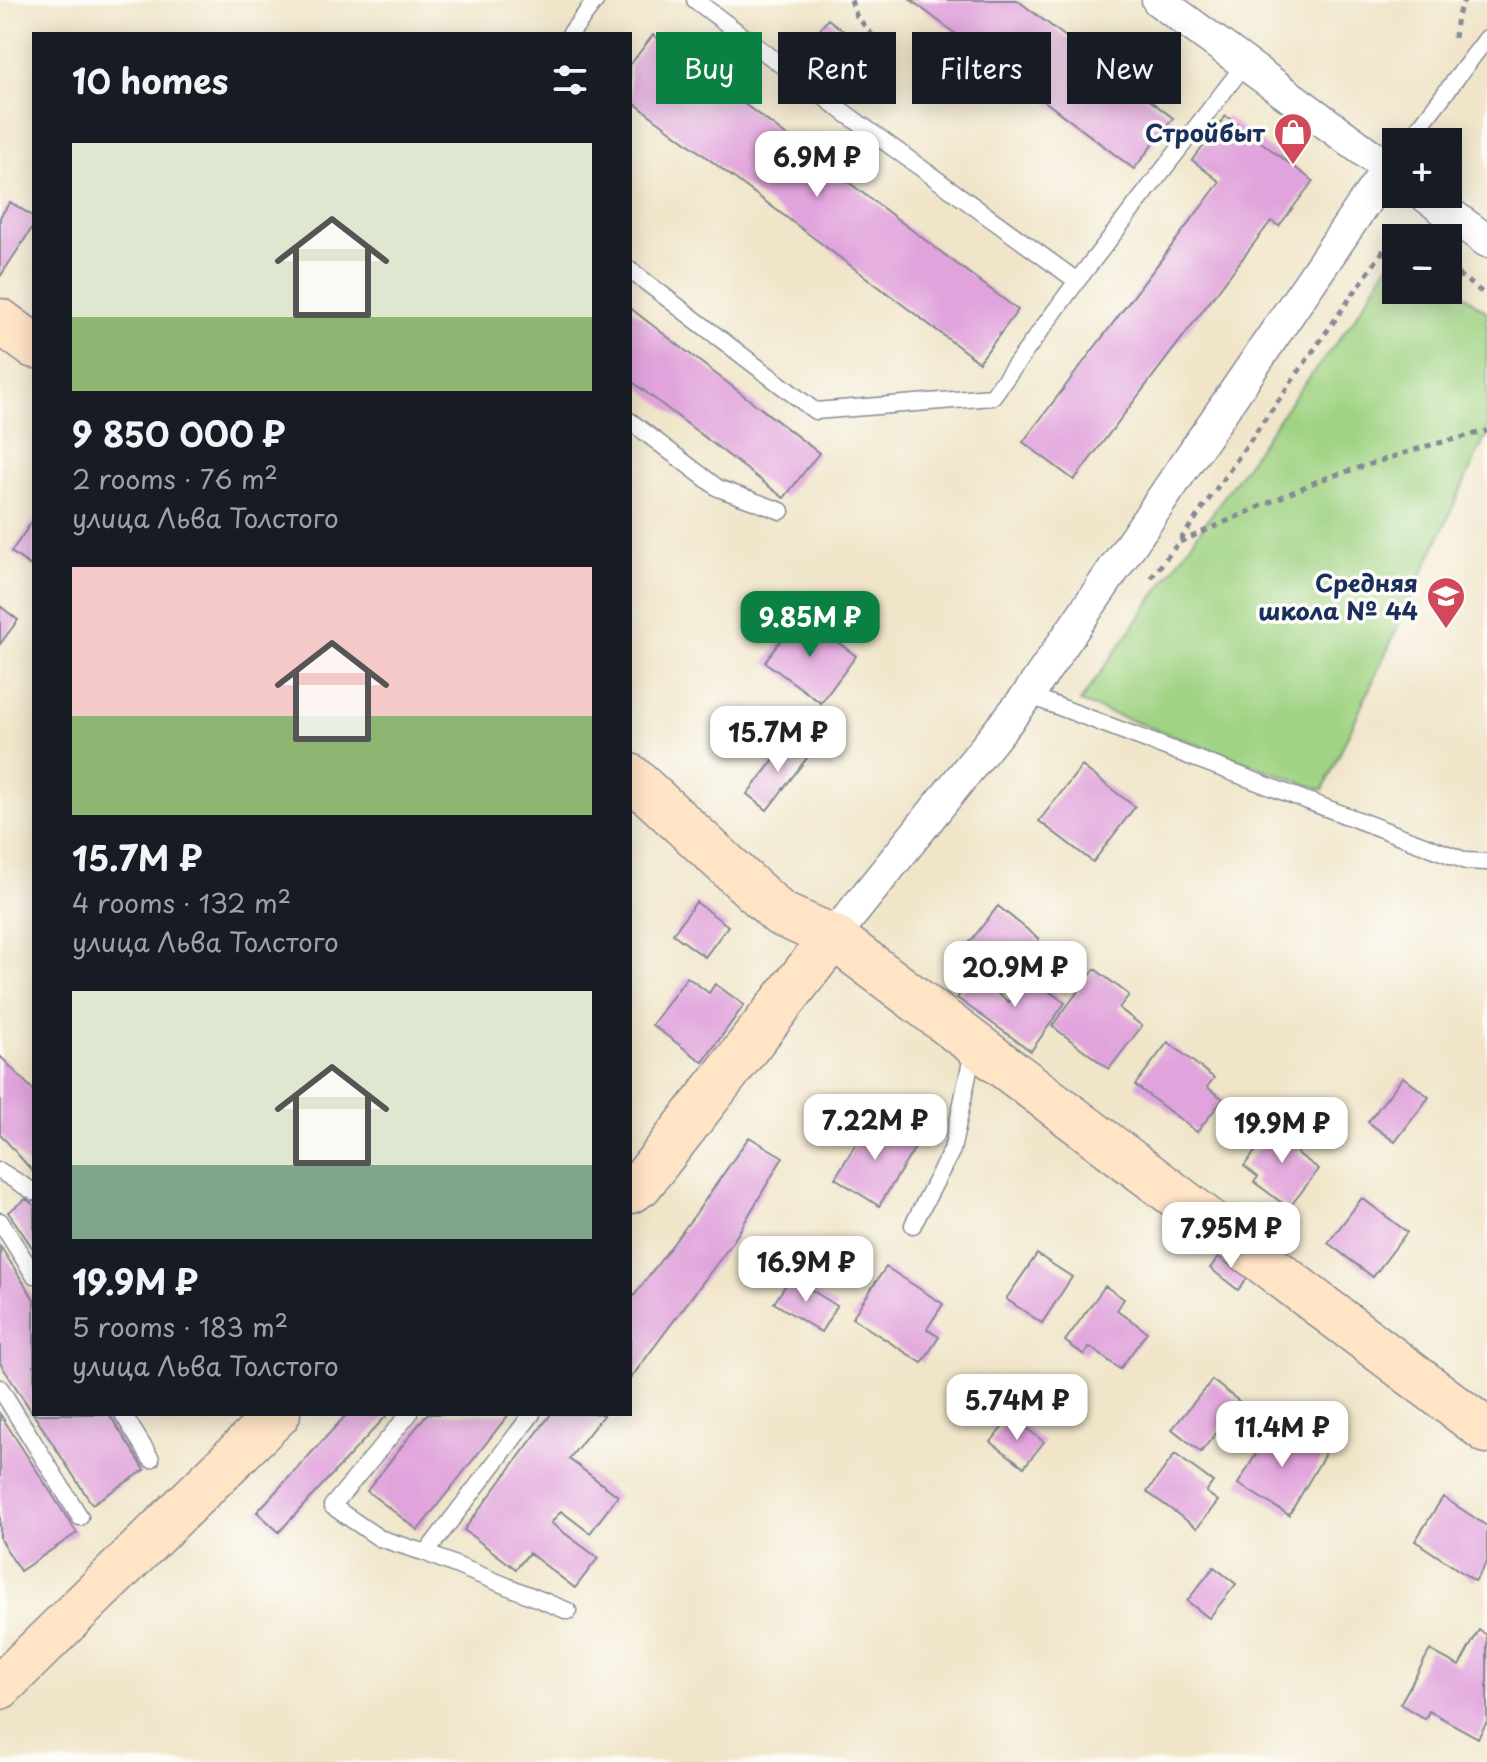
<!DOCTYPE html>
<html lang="en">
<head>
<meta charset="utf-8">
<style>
  :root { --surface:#171b24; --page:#242831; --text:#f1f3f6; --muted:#9ea1a6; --accent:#0b8043 }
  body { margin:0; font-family:"Playpen Sans",sans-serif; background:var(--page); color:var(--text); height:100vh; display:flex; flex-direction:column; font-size:30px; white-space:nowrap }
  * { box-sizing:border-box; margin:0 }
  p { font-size:26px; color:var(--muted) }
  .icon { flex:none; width:44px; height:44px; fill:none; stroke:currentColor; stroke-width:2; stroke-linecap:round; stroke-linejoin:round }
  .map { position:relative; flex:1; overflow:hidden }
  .sheet { position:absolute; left:32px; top:32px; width:600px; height:1384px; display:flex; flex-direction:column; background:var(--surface); border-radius:0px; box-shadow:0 4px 20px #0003 }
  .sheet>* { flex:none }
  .hud { position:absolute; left:656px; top:32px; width:710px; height:72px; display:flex; gap:16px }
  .fabs { position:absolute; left:1382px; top:128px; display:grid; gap:16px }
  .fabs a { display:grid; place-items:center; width:80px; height:80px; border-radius:0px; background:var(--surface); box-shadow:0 4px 20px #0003; font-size:40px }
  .price { position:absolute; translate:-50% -68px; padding:0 18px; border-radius:16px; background:#fff; color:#222; font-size:26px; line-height:52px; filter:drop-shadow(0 2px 4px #0008) }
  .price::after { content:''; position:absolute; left:50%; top:48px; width:24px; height:18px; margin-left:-12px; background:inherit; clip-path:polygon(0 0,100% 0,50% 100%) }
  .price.active { background:var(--accent); color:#fff }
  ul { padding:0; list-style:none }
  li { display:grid; align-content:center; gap:16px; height:424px; padding:0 40px }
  li span { display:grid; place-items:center; height:248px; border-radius:0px; color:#555 }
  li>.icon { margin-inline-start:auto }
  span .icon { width:144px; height:144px; fill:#fffc; stroke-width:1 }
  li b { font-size:34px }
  h2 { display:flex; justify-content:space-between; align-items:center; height:96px; padding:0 40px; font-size:34px }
  .tag { padding:0 28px; border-radius:0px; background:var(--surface); box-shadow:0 4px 20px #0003; font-size:28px; line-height:72px }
  .tag.active { background:var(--accent); color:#fff }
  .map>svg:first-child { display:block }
  .green { fill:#a0d383; stroke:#5e8170; stroke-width:2 }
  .building { fill:#e1a3dc }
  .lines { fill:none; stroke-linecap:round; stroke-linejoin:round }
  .lane-casing { stroke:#868a94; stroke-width:19 }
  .street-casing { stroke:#868a94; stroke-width:35 }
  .secondary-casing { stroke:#868a94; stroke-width:47 }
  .path { stroke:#868a94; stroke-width:5; stroke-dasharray:6 6; stroke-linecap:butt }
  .lane { stroke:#fff; stroke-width:16 }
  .street { stroke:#fff; stroke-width:32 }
  .secondary { stroke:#ffe4c6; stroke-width:44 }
  .labels { text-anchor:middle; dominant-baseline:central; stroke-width:7; stroke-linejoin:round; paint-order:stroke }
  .poi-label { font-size:24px; font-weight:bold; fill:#1b2f5e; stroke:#fdfcf7; text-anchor:end }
</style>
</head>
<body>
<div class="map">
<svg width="1487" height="1762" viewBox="0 0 1487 1762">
  <rect width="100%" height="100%" fill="#fdfcf7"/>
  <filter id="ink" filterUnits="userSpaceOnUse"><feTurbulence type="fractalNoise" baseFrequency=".0125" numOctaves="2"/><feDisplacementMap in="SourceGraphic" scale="16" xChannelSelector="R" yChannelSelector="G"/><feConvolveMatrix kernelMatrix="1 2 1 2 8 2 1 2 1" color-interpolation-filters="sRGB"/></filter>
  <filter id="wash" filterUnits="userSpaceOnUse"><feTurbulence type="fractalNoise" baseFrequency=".006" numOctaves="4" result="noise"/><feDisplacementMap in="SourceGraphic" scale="32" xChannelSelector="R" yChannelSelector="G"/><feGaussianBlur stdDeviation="1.8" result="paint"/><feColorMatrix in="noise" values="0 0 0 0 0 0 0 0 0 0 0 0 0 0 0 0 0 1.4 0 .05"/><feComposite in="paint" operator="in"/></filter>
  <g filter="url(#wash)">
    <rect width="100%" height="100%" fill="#f0e5c9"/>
    <!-- green -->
    <path class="green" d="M1396 252V290H1448V283L1487 312V439H1484L1323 790 1080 702 1289 404 1353 321Z"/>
    <g id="blocks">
      <!-- building -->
      <path class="building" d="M911 0H1017L1173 118 1134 169Z
        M828 19 860 44 837 72 806 47Z
        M653 35 1018 310 979 362 630 100V65Z
        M1226 116 1313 181 1279 226 1271 221 1074 480 1023 442 1220 182 1192 160Z
        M10 202 34 217V225L0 277V217Z
        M630 308 819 453 784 498 630 380Z
        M34 519V568L11 552Z
        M0 606 18 620 0 644Z
        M800 614 856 656 821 703 765 662Z
        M790 739 810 754 767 810 747 794Z
        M1082 766 1135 807 1093 862 1039 821Z
        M696 902 728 926 705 957 673 934Z
        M998 906 1039 939 1007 979 966 947Z
        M1095 969 1129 995 1119 1008 1142 1026 1109 1069 1052 1026Z
        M973 976 1009 1002 1028 976 1065 1003 1031 1051 957 998Z
        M687 977 709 993 715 984 744 1005 703 1062 652 1025Z
        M1168 1042 1214 1078 1207 1087 1223 1099 1197 1132 1135 1085Z
        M0 1056 34 1091V1173L0 1134Z
        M1403 1077 1429 1097 1395 1142 1368 1122Z
        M871 1119 916 1146 879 1206 835 1178Z
        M1280 1120 1307 1140 1297 1153 1319 1169 1289 1208 1254 1182 1258 1177 1244 1166Z
        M749 1137 783 1157 733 1242 630 1379V1301L694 1216Z
        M1362 1198 1407 1232 1373 1277 1328 1243Z
        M26 1199 34 1205V1250L8 1212Z
        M0 1246 34 1299V1414H109L145 1470 92 1504 0 1363Z
        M1224 1250 1252 1272 1238 1290 1210 1268Z
        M1037 1254 1072 1277 1042 1323 1006 1299Z
        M886 1267 943 1304 927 1329 939 1337 922 1363 852 1318Z
        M791 1277 837 1306 821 1332 774 1303Z
        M1105 1286 1124 1299 1117 1310 1147 1332 1120 1369 1090 1347 1084 1355 1065 1341Z
        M1212 1380 1240 1402 1201 1452 1172 1429Z
        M0 1414 77 1533 20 1571 0 1539Z
        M347 1414H388L279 1532 257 1512Z
        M427 1414H509L418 1530 367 1491Z
        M551 1414H604L569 1459 618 1496 590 1533 561 1511 551 1523 598 1558 575 1588 529 1553 516 1569 464 1530Z
        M1011 1416 1044 1442 1024 1467 991 1442Z
        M1274 1424 1325 1454 1289 1515 1238 1484Z
        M1175 1454 1213 1482 1206 1492 1218 1501 1197 1528 1147 1492Z
        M1443 1497 1487 1526V1562L1475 1581 1415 1541Z
        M1214 1567 1236 1584 1209 1618 1187 1601Z
        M1479 1630 1487 1635V1722L1478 1738 1429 1711 1425 1719 1400 1704 1430 1650 1459 1666Z"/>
    </g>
  </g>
  <g filter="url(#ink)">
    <use href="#blocks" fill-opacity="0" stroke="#868a94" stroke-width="2"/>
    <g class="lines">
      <!-- lane casing -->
      <g class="lane-casing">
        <path id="lane" d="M695 0 845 113 1077 281 1245 64
          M570 34 596 0
          M1408 142 1487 38
          M630 270 815 411 992 397 1077 281
          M630 421 718 488 781 511
          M1028 695 1466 861 1487 862
          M0 1171 34 1192
          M0 1221 34 1275
          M913 1225 952 1150 974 1047
          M0 1388 80 1517
          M123 1414 151 1459
          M409 1414 332 1506 379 1538 426 1553 568 1611
          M426 1553 532 1414"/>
      </g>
      <!-- street casing -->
      <g class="street-casing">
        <path id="street" d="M1158 0 1396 174
          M1423 194 1487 241
          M833 937 1028 695 1388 168"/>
      </g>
      <!-- secondary casing -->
      <g class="secondary-casing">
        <path id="secondary" d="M0 321 34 346
          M630 776 780 914 833 937 1487 1431
          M630 1191 640 1185 833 937
          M0 1687 278 1414"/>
      </g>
      <!-- path -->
      <path class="path" d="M851 0 856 15 876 40 866 93 863 97
        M1454 38 1457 17 1464 0
        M1448 267 1487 296
        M1180 542 1320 480 1427 446 1487 431
        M1151 578 1179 542 1398 230 1409 238"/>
      <!-- lane -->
      <use href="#lane" class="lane"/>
      <!-- street -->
      <use href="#street" class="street"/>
      <!-- secondary -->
      <use href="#secondary" class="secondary"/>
    </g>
  </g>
  <!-- icons -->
  <defs>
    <g id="shop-pin" transform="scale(2)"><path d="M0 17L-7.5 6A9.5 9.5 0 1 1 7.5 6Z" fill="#d1495b" stroke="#fdfcf7"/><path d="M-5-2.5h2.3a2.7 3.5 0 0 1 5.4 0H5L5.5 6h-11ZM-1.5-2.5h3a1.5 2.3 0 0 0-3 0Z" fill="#fff"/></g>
    <g id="school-pin" transform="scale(2)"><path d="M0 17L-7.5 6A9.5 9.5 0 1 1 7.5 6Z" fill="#d1495b" stroke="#fdfcf7"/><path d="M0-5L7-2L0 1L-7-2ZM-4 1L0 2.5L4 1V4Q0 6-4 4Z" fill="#fff"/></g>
  </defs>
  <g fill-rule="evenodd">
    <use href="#shop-pin" x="1293" y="132"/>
    <use href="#school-pin" x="1446" y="596"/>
  </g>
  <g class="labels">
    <!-- poi labels -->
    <g class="poi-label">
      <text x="1265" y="132">Стройбыт</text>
      <text x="1418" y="582">Средняя<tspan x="1418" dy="28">школа № 44</tspan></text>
    </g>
  </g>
</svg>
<div class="fabs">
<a>+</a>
<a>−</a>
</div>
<b class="price" style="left:817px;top:199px">6.9M ₽</b>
<b class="price active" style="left:810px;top:659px">9.85M ₽</b>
<b class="price" style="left:778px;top:774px">15.7M ₽</b>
<b class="price" style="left:1015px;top:1009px">20.9M ₽</b>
<b class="price" style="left:875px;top:1162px">7.22M ₽</b>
<b class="price" style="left:1282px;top:1165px">19.9M ₽</b>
<b class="price" style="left:1231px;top:1270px">7.95M ₽</b>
<b class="price" style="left:806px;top:1304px">16.9M ₽</b>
<b class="price" style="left:1017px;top:1442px">5.74M ₽</b>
<b class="price" style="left:1282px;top:1469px">11.4M ₽</b>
<div class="hud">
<a class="tag active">Buy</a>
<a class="tag">Rent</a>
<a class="tag">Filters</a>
<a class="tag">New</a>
</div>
<section class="sheet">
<h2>10 homes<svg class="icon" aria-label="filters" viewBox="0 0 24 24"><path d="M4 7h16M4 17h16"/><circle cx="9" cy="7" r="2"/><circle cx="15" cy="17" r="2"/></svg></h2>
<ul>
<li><span style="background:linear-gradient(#dfe7d0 70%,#8fb573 0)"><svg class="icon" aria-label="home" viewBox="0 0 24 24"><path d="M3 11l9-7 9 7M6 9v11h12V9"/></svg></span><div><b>9 850 000 ₽</b><p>2 rooms · 76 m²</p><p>улица Льва Толстого</p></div></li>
<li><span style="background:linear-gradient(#f6c9c9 60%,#8fb573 0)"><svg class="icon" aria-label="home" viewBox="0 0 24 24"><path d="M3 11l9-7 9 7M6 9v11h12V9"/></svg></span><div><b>15.7M ₽</b><p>4 rooms · 132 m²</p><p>улица Льва Толстого</p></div></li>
<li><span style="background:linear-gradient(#dfe7d0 70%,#7fa58c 0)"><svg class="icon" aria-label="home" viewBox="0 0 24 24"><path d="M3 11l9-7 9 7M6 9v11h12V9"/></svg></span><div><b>19.9M ₽</b><p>5 rooms · 183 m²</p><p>улица Льва Толстого</p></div></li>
</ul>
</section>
</div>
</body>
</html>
